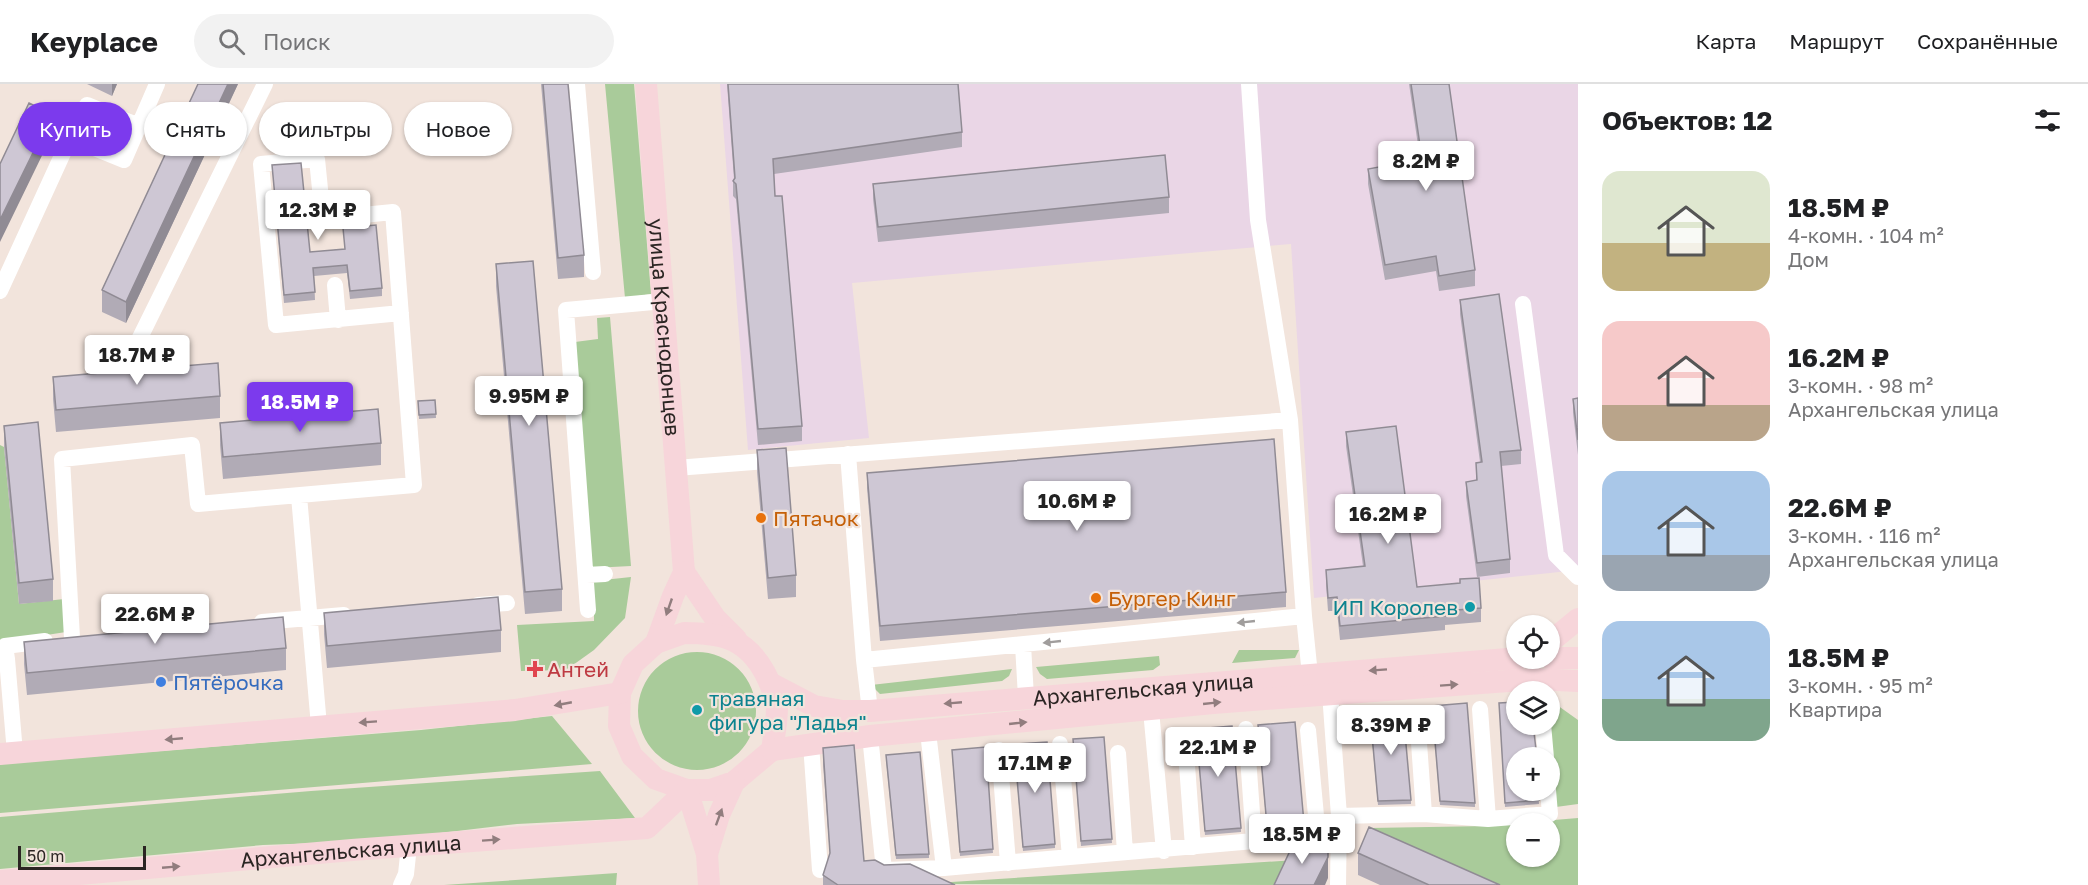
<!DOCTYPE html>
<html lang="ru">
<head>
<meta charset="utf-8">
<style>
  :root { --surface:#fff; --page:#f2f2f2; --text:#202124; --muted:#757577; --line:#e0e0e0; --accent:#7c3aed }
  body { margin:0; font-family:"Golos Text",sans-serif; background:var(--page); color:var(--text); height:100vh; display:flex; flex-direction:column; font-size:22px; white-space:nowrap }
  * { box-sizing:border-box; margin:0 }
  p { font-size:20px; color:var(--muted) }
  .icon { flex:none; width:33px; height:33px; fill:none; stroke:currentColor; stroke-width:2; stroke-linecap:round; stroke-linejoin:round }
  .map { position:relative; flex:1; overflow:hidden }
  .sheet { display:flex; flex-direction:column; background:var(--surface); width:510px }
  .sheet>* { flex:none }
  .hud { position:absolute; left:18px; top:18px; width:570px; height:54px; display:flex; gap:12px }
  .fabs { position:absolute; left:1506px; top:531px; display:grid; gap:12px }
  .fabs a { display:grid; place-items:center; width:54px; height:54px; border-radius:50%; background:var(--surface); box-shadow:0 2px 4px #0004; font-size:30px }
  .scale { position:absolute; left:18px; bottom:15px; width:128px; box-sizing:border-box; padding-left:6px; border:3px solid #2b2523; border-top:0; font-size:16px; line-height:21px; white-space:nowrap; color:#2b2523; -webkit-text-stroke:4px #f2e4dc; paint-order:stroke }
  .price { position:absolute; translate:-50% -51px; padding:0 14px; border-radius:6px; background:#fff; color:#222; font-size:20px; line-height:39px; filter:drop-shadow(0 2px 3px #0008) }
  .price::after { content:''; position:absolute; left:50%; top:36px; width:18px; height:14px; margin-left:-9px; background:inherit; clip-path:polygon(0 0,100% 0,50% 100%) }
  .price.on { background:var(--accent); color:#fff }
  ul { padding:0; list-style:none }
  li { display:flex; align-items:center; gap:18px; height:150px; padding:0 24px }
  li span { display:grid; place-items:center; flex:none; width:168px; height:120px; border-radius:18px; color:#555 }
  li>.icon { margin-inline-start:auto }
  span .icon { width:72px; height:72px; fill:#fffc; stroke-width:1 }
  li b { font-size:26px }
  h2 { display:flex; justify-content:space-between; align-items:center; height:72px; padding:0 24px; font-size:26px }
  .chip { padding:0 21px; border-radius:27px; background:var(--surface); box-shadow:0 2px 4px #0004; font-size:21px; line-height:54px }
  .chip.on { background:var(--accent); color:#fff }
  header { display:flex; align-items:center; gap:36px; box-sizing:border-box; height:84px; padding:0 30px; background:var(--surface); border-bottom:2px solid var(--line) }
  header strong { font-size:28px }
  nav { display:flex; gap:33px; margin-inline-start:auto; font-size:21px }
  .search { width:420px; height:54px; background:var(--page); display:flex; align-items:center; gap:15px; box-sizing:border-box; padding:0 21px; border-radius:33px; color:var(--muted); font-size:22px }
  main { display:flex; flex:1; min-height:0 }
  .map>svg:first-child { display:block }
  .industrial { fill:#ead6e6 }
  .green { fill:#a9cb9a }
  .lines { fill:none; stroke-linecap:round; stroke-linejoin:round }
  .minor { stroke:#fff; stroke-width:16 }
  .major { stroke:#f7d5da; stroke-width:22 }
  .wall { fill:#b1abb6 }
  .shaded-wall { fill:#908b94 }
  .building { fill:#cec7d4; stroke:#908b94; stroke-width:1.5 }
  .oneway { fill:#917d7e }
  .oneway2 { fill:#a09d9c }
  .food-dot { fill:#e8710a; stroke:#f2e4dc; stroke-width:2 }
  .culture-dot { fill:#0f9aa8; stroke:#f2e4dc; stroke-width:2 }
  .health-dot { fill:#e0444e; stroke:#f2e4dc; stroke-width:2 }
  .shop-dot { fill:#3f7fe0; stroke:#f2e4dc; stroke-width:2 }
  .labels { text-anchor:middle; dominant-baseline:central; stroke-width:4.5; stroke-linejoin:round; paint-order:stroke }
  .street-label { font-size:21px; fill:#2b2523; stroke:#f2e4dc }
  .food-label { font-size:21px; fill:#c56008; stroke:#f2e4dc; text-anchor:start }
  .culture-label { font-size:21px; fill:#0d838f; stroke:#f2e4dc; text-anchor:end }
  .health-label { font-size:21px; fill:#be3a42; stroke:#f2e4dc; text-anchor:start }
  .shop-label { font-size:21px; fill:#366cbe; stroke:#f2e4dc; text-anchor:start }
</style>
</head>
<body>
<header>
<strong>Keyplace</strong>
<div class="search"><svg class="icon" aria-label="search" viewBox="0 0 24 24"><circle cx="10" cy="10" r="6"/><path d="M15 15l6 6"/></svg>Поиск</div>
<nav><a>Карта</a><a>Маршрут</a><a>Сохранённые</a></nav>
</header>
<main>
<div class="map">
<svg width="1578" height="801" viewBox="0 0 1578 801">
  <rect width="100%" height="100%" fill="#f2e4dc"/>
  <!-- industrial -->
  <path class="industrial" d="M720 0H1578V486L1314 514 1291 160 852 199 869 354 748 366Z"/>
  <!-- green -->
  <path class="green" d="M605 0H634L651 210 625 214Z
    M610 233 631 482 592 484 575 258 598 255 597 234Z
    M0 361 4 363 19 520 64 515 66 548 1 558 0 571Z
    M631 493 625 534 594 566 566 586 521 587 517 541 594 537V497Z
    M1239 566H1299L1295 574 1232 579Z
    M638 627a59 59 0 1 1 118 0a59 59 0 1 1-118 0Z
    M1159 572 1160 581 1153 586 1047 595 1040 590 1036 583Z
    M1012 585 1009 592 1002 597 880 610 871 601Z
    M1550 616 1578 636V720L1556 723 1547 641 1550 640Z
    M552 632 592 680 0 729V680L421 646Z
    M600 687 635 734 517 740 372 757 263 761 0 785V733L311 707Z
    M1578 734V801H1451L1369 765V744L1489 742 1516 740V772H1550V740L1518 739Z
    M1296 776 1285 801 920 800Z
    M617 789 616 801H444Z"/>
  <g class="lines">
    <!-- minor -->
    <path class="minor" d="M577 0 593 188
      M1249 0 1258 136 1290 336
      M70 54 87 21 139 42
      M335 201 338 236
      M0 207 70 54 124 76 157 0
      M1523 220 1556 471 1578 493
      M127 280 265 0
      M848 370 864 576 870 627
      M676 384 1290 336 1304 532 1310 591
      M299 412 319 642
      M586 491 605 490
      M478 521 507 519
      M588 526 566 226 664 217
      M262 538 344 531
      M72 554 62 375 192 361 198 420 414 401 393 128 323 135 317 75 261 80 276 241 401 229
      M1023 561 1026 613
      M7 575 5 562 45 557
      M864 576 1304 532
      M0 578 7 575 15 669
      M1330 609 1339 732 1338 801
      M1480 625 1488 735
      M1151 626 1164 767
      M1417 630 1424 730
      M1543 640 1546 674
      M928 648 944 784
      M870 652 884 786 944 784 1254 757 1246 645
      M811 660 820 786
      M1060 660 1070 773
      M999 666 1008 779
      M1118 669 1125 768
      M1187 681 1193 763
      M1339 732 1424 730 1488 735 1550 730 1548 706
      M1254 757 1318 753 1308 646
      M401 801 406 790 409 762"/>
    <!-- major -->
    <g class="major">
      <path id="s1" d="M646 0 684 488 673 512 656 559"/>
      <path d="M684 488 715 534 736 555"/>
      <path d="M684 549C722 549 746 554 765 589 770 599 776 613 777 624 777 638 774 652 772 666L734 698 711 706H687L656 695 632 672 619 642 620 609 633 580 656 559Z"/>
      <path d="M1550 558 1578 535"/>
      <path d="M1550 574H1578"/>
      <path id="s2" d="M770 599 814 622 843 627H870L1520 574"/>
      <path d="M772 666 870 652 1213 619 1534 595 1578 597"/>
      <path d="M0 670 515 626 620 609"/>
      <path d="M707 770 719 731 734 698"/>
      <path id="s3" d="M0 797 352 766 647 744 687 706 707 770 709 801"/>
    </g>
  </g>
  <!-- wall -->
  <path class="wall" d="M87 0H117L112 12Z
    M198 0H238L126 239 102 228V206Z
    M541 0H568L584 171V193L558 195Z
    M727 0H958L962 48V63L774 90 775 112 802 342V357L758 361 736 115 733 112V97L734 95Z
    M1409 0H1449L1475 186V202L1439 207 1436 187 1385 196 1368 100V85L1420 75Z
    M272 81 310 168 345 165 343 144 382 204V212L350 215 347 189 314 192 315 216 284 219Z
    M873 100 1169 113V129L878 158 873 115Z
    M496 180 562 505V527L525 530 496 202Z
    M1460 216 1521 366V380L1501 382 1510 475V489L1477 493 1466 412V398L1476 397V379L1480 378 1460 230Z
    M53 293 220 312V334L56 348 53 315Z
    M1578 314V371L1573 329V315Z
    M435 316 436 334 419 335 418 317Z
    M220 339 381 359V381L223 395 220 361Z
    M4 342 53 495V517L19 520 4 363Z
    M1346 348 1417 503 1481 524V538L1445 541V546L1340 556 1337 527H1328L1326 500V486L1363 482 1346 362Z
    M757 366 796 491V513L768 515 757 388Z
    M867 389 1286 508V523L880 557 867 404Z
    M324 529 501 546V568L327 584 324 550Z
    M24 558 286 564V586L27 611 24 580Z
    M1499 619 1538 706 1539 720 1505 723Z
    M1432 626 1475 719V723L1440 721Z
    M1370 633 1411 716V720L1378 721Z
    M1258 645 1304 739V743L1267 746Z
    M1196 649 1241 744V748L1205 751Z
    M1104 653 1112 759 1081 762 1073 659Z
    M986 663 993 769 960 772 952 670Z
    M823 664 864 777 884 781 955 801H823V791L830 772 823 680Z
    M1014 664 1055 760V764L1023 767Z
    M886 675 929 770V774L896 775Z
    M1358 769 1500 801H1380L1358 791Z"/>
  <!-- shaded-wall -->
  <path class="shaded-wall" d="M112 0H117L112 12Z
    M228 0H238L126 239V218Z
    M52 30V51L0 158V136Z
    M1328 773V794L1325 801H1314Z"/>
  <!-- building -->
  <path class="building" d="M198 0H228L126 218 102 206Z
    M543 0H568L584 171 558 174Z
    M728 0H958L962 48 773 75 775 112H782L802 342 758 345 736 100 733 97 735 94Z
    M1411 0H1449L1475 186 1439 192 1436 172 1385 181 1368 85 1422 75Z
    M29 19 52 30 0 136V80Z
    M1165 71 1169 113 878 143 873 100Z
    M301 79 310 168 345 165 343 144 376 141 382 204 350 207 347 181 313 184 315 208 284 211 272 81Z
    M533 177 562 505 525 508 496 180Z
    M1499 210 1521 366 1500 368 1510 475 1477 479 1466 398 1477 396 1476 379 1482 378 1460 216Z
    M218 279 220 312 56 326 53 293Z
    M1578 314V356L1573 315Z
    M435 316 436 330 419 331 418 317Z
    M378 325 381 359 223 373 220 339Z
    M38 338 53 495 19 499 4 342Z
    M1396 342 1417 503 1460 499V495L1479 494 1481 524 1445 527V532L1340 542 1337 513 1328 514 1326 486 1365 482 1346 348Z
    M1274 355 1286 508 880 542 867 389Z
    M786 364 796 491 768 494 757 366Z
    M498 513 501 546 327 562 324 529Z
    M283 533 286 564 27 589 24 558Z
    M1516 618V640H1533L1537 674H1516V706H1538L1539 716 1505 719 1499 619Z
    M1467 619 1475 719 1440 717 1432 622Z
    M1403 627 1411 716 1378 717 1370 629Z
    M1295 638 1304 739 1267 742 1258 641Z
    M1232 642 1241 744 1205 747 1196 645Z
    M1104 653 1112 755 1081 757 1073 655Z
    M1047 658 1055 760 1023 763 1014 660Z
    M854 661 864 777 875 776 884 781 910 780 955 801H838L823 791 830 769 823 664Z
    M986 663 993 765 960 768 952 666Z
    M920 668 929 770 896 771 886 671Z
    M1369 743 1500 801H1429L1358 769Z
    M1296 754 1328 768V773L1314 801H1274Z"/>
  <!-- one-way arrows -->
  <defs><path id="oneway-solid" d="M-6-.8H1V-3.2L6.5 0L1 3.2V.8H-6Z" transform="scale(1.5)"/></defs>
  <g class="oneway">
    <use href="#oneway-solid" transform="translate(669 523) rotate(109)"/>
    <use href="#oneway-solid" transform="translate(1378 586) rotate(176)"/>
    <use href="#oneway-solid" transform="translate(1449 601) rotate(-4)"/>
    <use href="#oneway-solid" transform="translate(953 619) rotate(175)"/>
    <use href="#oneway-solid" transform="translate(1212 619) rotate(-6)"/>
    <use href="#oneway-solid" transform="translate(563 620) rotate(169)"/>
    <use href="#oneway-solid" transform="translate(368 638) rotate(176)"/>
    <use href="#oneway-solid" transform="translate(1018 639) rotate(-6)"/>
    <use href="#oneway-solid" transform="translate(174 655) rotate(175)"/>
    <use href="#oneway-solid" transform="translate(719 733) rotate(-70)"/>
    <use href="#oneway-solid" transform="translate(491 756) rotate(-4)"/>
    <use href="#oneway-solid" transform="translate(171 783) rotate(-5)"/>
  </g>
  <g class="oneway2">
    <use href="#oneway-solid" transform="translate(1246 538) rotate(174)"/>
    <use href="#oneway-solid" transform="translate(1052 558) rotate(174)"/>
  </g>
  <!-- markers -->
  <g class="food-dot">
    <circle cx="761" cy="434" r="6"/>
    <circle cx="1096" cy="514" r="6"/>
  </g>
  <g class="culture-dot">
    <circle cx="1470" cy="523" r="6"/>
    <circle cx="697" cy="626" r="6"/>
  </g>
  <path class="health-dot" d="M532 576h6v6h6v6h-6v6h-6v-6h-6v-6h6z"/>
  <circle class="shop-dot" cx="161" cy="598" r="6"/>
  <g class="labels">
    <!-- street labels -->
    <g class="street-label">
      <text stroke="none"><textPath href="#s1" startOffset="244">улица Краснодонцев</textPath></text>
      <text stroke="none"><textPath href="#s2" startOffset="380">Архангельская улица</textPath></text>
      <text stroke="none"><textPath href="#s3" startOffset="352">Архангельская улица</textPath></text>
    </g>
    <!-- food labels -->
    <g class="food-label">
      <text x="773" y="434">Пятачок</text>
      <text x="1108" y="514">Бургер Кинг</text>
    </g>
    <!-- culture labels -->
    <g class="culture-label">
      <text x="1458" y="523">ИП Королев</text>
      <text x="709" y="614" text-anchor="start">травяная<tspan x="709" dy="24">фигура "Ладья"</tspan></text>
    </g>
    <!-- health labels -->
    <g class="health-label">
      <text x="547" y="585">Антей</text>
    </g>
    <!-- shop labels -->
    <g class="shop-label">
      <text x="173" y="598">Пятёрочка</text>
    </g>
  </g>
</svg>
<div class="fabs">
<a><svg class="icon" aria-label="locate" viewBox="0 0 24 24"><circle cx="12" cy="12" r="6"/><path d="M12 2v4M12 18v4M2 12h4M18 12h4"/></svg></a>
<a><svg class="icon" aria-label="layers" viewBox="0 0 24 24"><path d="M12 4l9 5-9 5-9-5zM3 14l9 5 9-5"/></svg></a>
<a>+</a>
<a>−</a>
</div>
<div class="scale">50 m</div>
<b class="price" style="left:1426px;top:108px">8.2M ₽</b>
<b class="price" style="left:318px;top:157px">12.3M ₽</b>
<b class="price" style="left:137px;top:302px">18.7M ₽</b>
<b class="price" style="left:529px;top:343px">9.95M ₽</b>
<b class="price on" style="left:300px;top:349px">18.5M ₽</b>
<b class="price" style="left:1077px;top:448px">10.6M ₽</b>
<b class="price" style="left:1388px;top:461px">16.2M ₽</b>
<b class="price" style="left:155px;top:561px">22.6M ₽</b>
<b class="price" style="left:1391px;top:672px">8.39M ₽</b>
<b class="price" style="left:1218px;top:694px">22.1M ₽</b>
<b class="price" style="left:1035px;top:710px">17.1M ₽</b>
<b class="price" style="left:1302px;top:781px">18.5M ₽</b>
<div class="hud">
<a class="chip on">Купить</a>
<a class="chip">Снять</a>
<a class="chip">Фильтры</a>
<a class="chip">Новое</a>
</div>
</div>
<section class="sheet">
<h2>Объектов: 12<svg class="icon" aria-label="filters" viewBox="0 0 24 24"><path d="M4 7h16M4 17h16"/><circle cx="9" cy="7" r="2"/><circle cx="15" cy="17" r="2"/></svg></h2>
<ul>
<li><span style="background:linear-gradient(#dfe7d0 60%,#c2b280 0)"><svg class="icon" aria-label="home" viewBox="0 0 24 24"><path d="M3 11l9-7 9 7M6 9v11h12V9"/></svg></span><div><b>18.5M ₽</b><p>4-комн. · 104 m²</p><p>Дом</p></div></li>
<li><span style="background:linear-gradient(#f6c9c9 70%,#b9a48a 0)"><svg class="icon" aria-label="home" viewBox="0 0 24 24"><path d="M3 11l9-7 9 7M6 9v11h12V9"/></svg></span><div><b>16.2M ₽</b><p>3-комн. · 98 m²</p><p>Архангельская улица</p></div></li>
<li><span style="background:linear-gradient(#a9c7e8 70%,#9aa5b1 0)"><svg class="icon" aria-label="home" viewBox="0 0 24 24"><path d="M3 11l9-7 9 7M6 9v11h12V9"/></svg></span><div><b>22.6M ₽</b><p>3-комн. · 116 m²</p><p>Архангельская улица</p></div></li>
<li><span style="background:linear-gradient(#a9c7e8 65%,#7fa58c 0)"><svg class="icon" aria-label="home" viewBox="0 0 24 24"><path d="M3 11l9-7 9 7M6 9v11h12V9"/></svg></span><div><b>18.5M ₽</b><p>3-комн. · 95 m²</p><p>Квартира</p></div></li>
</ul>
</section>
</main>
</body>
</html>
